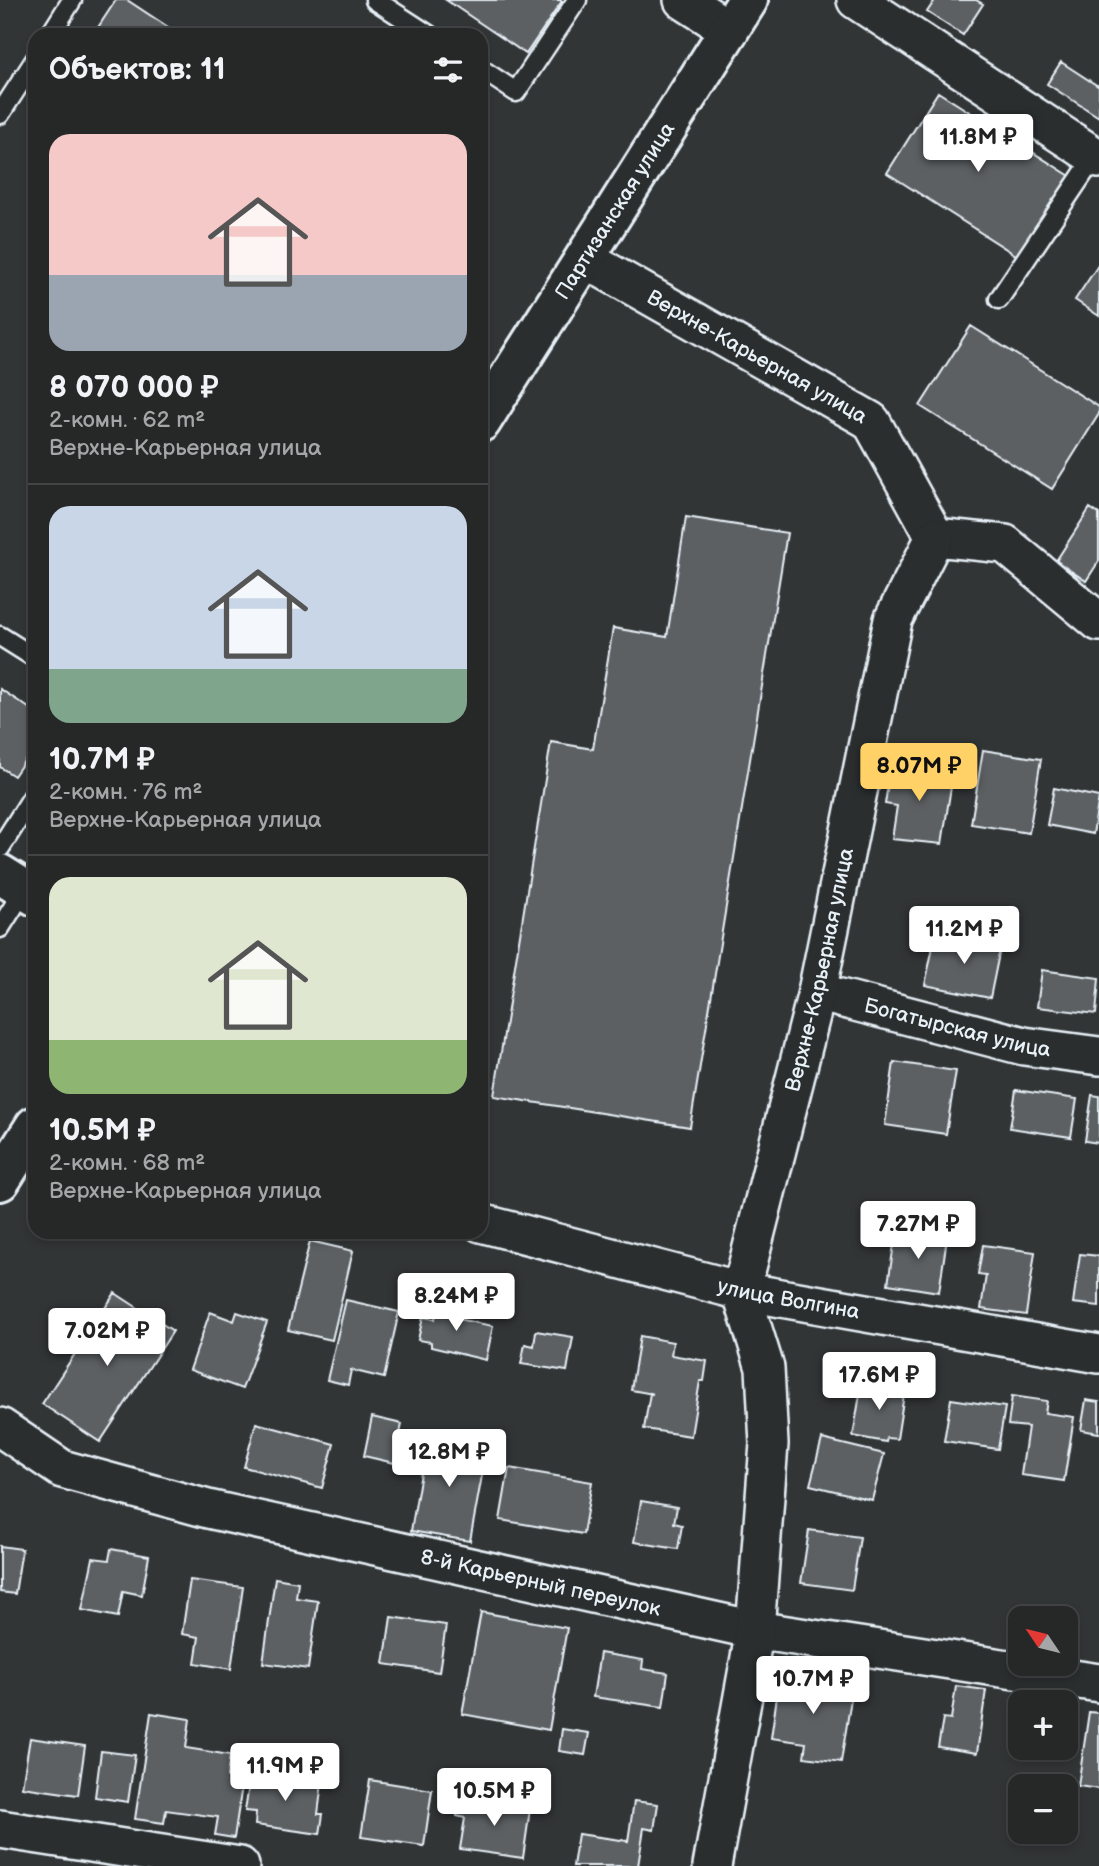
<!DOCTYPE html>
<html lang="ru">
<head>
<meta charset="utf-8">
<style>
  :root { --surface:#262828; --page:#323434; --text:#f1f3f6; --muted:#a4a6a8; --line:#424445; --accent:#ffd166 }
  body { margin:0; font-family:"Balsamiq Sans",sans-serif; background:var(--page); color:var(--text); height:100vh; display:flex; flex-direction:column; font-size:26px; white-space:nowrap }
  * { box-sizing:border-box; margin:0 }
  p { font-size:23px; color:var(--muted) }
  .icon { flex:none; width:38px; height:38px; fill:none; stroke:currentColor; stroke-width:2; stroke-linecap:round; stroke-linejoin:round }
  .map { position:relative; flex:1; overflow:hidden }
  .sheet { position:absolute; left:28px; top:28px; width:460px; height:1211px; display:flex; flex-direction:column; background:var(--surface); border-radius:21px; box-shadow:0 4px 10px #0003,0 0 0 2px var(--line) }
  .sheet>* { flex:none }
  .needle { width:46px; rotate:305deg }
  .tools { position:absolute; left:1008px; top:1606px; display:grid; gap:14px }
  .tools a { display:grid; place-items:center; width:70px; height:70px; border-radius:14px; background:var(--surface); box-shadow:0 4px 10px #0003,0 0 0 2px var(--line); font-size:35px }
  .price { position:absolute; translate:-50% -60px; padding:0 16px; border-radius:7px; background:#fff; color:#222; font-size:23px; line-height:46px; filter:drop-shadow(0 2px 4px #0008) }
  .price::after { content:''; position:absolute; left:50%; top:42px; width:21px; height:16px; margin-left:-10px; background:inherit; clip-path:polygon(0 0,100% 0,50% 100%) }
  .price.current { background:var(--accent); color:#111 }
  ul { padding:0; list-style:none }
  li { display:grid; align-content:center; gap:14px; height:371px; padding:0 21px }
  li+li { border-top:2px solid var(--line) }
  li span { display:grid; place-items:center; height:217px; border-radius:21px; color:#555 }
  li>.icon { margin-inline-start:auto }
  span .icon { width:126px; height:126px; fill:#fffc; stroke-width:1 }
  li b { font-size:30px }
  h2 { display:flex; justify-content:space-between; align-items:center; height:84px; padding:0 21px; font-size:30px }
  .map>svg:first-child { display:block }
  .building { fill:#5c6063; stroke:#e8f1f8; stroke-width:2 }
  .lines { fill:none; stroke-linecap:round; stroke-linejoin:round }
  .service-casing { stroke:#e8f1f8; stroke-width:23 }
  .minor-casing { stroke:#e8f1f8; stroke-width:42 }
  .tertiary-casing { stroke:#e8f1f8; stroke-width:44 }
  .service { stroke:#2a2d2e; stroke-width:18 }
  .minor { stroke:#2a2d2e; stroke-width:37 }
  .tertiary { stroke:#2a2d2e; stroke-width:38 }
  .labels { text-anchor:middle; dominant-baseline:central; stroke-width:6; stroke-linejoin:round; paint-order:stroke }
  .street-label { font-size:21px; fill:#e8f1f8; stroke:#2a2d2e }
</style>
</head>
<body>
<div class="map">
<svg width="1099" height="1866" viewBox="0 0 1099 1866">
  <rect width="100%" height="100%" fill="#323536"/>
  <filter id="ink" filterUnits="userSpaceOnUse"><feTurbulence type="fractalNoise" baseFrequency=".0143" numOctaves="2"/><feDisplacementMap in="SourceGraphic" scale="14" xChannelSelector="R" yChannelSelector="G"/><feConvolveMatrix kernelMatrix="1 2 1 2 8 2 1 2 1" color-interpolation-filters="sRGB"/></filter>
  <g filter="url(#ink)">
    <!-- building -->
    <path class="building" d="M116 0H127L180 35H93Z
      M446 0H560L562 1 526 54Z
      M935 0H976L983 4 963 35 927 12Z
      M1061 62 1098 86 1099 84V117L1047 84Z
      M938 92 1070 176 1019 257 887 173Z
      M1099 264V316L1075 300Z
      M971 326 1099 407V414L1052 489 920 406Z
      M1090 508 1099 514V561L1086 581 1056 561Z
      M686 517 787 533 690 1127 494 1096 551 742 593 749 613 628 667 637Z
      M0 689 35 712V745L14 776 0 767Z
      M983 750 1041 759 1029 833 971 824Z
      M891 764 953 774 942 844 892 839 897 806 885 804Z
      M1054 788 1099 797 1093 834 1047 825Z
      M935 937 975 945 977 939 1001 944 990 998 925 985Z
      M1042 970 1099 978 1096 1014 1037 1007Z
      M894 1062 956 1071 946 1134 885 1125Z
      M1016 1090 1077 1099 1071 1137 1010 1128Z
      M1092 1095 1099 1096V1143L1085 1141Z
      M896 1231 947 1238 939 1292 888 1284Z
      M310 1241 353 1251 332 1340 288 1330Z
      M983 1245 1035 1252 1026 1315 981 1309 986 1275 978 1274Z
      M1080 1254 1099 1256V1306L1073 1303Z
      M115 1293 173 1331 100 1442 42 1404Z
      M346 1300 399 1312 384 1378 351 1370 348 1385 327 1380Z
      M439 1303 465 1308 462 1320 493 1326 486 1360 431 1347V1342L418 1340 423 1317 435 1319Z
      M210 1312 234 1321 237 1312 267 1322 242 1389 190 1370Z
      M536 1331 573 1337 567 1371 521 1364 525 1344 534 1346Z
      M640 1336 673 1342 671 1355 707 1361 704 1381H700L691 1436 644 1429 650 1393 653 1394 631 1390Z
      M862 1382 905 1388 897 1439 887 1438 886 1442 853 1436Z
      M1012 1396 1047 1401 1045 1413 1074 1417 1064 1481 1021 1475 1028 1427 1008 1425Z
      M951 1399 1005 1407 998 1449 944 1441Z
      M1086 1400 1099 1402V1433L1081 1430Z
      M372 1417 402 1424 394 1463 364 1456Z
      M256 1423 334 1444 322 1488 244 1467Z
      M427 1438 487 1448 470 1541 411 1531Z
      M822 1439 884 1454 872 1500 810 1485Z
      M509 1468 592 1482 583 1534 500 1520Z
      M641 1501 677 1507 674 1523 682 1525 678 1549 634 1542Z
      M809 1530 860 1537 852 1590 801 1583Z
      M0 1546 22 1549 15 1594 0 1592Z
      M111 1549 149 1556 142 1595 123 1591 118 1617 82 1610 93 1558 109 1560Z
      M275 1578 298 1582 296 1598 318 1601 308 1669 263 1663Z
      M190 1580 243 1587 231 1669 195 1663 199 1637 182 1634Z
      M481 1612 567 1628 549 1730 462 1714Z
      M391 1617 446 1625 439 1672 384 1664Z
      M600 1653 643 1660 642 1669 668 1673 663 1707 593 1697Z
      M780 1675 853 1686 841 1762 804 1757 806 1743 771 1738Z
      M956 1686 986 1690 977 1753 938 1747 943 1718 951 1719Z
      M1089 1712 1099 1713V1789L1078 1786Z
      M151 1713 190 1719 186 1748 230 1755 227 1777 243 1779 234 1838 215 1835 218 1817 166 1810 164 1823 135 1819Z
      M562 1729 589 1733 585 1755 559 1751Z
      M30 1738 85 1746 78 1795 22 1787Z
      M101 1751 135 1755 128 1802 95 1797Z
      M251 1772 322 1782 318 1814H323L320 1834 255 1825 256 1812 245 1811Z
      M370 1780 432 1790 424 1846 361 1837Z
      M459 1798 530 1809 523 1858 460 1849 465 1818 457 1816Z
      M634 1801 658 1804 654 1830 644 1828 638 1866H573L578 1834 628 1841Z"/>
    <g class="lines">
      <!-- service casing -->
      <g class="service-casing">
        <path id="service" d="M375 0 429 35
          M50 35 72 0
          M481 69 516 92 577 0
          M0 114 35 60
          M999 299 1095 156
          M0 636 35 658
          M0 848 35 793
          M0 928 24 890"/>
      </g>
      <!-- minor casing -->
      <g class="minor-casing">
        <g id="minor">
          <path d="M683 0 730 30"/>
          <path d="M856 0 1099 159"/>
          <path id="s1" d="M585 259 871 421 935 537"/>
          <path d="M935 537 1005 544 1099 622"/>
          <path id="s2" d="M817 992 1024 1046 1099 1056"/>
          <path id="s3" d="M481 1223 741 1291 1099 1354"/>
          <path id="s4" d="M0 1427 62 1469 208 1509 755 1630 1099 1683"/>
          <path d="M0 1829 240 1866"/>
          <path id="s5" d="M712 1866 755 1630 769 1444 765 1368 741 1291 817 992 893 620 935 537"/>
        </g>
      </g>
      <!-- tertiary casing -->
      <g class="tertiary-casing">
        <g id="tertiary">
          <path id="s6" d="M481 422 748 0"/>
          <path d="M0 874 35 896"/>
          <path d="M0 1181 35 1126"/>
        </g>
      </g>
      <!-- service -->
      <use href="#service" class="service"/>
      <!-- minor -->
      <use href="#minor" class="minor"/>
      <!-- tertiary -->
      <use href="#tertiary" class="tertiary"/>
    </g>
  </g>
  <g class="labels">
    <!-- street labels -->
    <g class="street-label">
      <text stroke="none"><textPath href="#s6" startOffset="250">Партизанская улица</textPath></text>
      <text stroke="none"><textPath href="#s1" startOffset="198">Верхне-Карьерная улица</textPath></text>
      <text stroke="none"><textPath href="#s5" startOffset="914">Верхне-Карьерная улица</textPath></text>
      <text stroke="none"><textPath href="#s2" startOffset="145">Богатырская улица</textPath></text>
      <text stroke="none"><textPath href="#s3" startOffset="317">улица Волгина</textPath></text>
      <text stroke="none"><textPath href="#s4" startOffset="567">8-й Карьерный переулок</textPath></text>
    </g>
  </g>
</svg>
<div class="tools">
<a><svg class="needle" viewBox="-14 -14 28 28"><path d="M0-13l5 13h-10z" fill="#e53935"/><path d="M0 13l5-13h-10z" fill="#a4a6a8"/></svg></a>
<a>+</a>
<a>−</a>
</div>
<b class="price" style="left:978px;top:174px">11.8M ₽</b>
<b class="price current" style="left:919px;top:803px">8.07M ₽</b>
<b class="price" style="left:964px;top:966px">11.2M ₽</b>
<b class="price" style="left:918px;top:1261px">7.27M ₽</b>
<b class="price" style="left:456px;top:1333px">8.24M ₽</b>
<b class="price" style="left:107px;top:1368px">7.02M ₽</b>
<b class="price" style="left:879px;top:1412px">17.6M ₽</b>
<b class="price" style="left:449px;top:1489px">12.8M ₽</b>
<b class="price" style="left:813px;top:1716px">10.7M ₽</b>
<b class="price" style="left:285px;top:1803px">11.9M ₽</b>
<b class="price" style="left:494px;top:1828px">10.5M ₽</b>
<section class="sheet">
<h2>Объектов: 11<svg class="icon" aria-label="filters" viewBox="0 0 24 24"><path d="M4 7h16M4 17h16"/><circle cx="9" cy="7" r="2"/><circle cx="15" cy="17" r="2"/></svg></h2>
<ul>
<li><span style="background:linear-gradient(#f6c9c9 65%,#9aa5b1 0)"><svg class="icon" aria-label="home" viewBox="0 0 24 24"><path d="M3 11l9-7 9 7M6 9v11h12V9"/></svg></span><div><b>8 070 000 ₽</b><p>2-комн. · 62 m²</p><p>Верхне-Карьерная улица</p></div></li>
<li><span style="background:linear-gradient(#c9d6e8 75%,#7fa58c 0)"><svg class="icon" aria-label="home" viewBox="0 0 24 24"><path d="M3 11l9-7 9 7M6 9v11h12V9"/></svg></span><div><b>10.7M ₽</b><p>2-комн. · 76 m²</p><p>Верхне-Карьерная улица</p></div></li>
<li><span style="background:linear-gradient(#dfe7d0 75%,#8fb573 0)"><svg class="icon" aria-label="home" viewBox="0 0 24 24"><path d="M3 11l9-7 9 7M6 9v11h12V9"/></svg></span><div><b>10.5M ₽</b><p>2-комн. · 68 m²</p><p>Верхне-Карьерная улица</p></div></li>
</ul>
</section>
</div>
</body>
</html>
